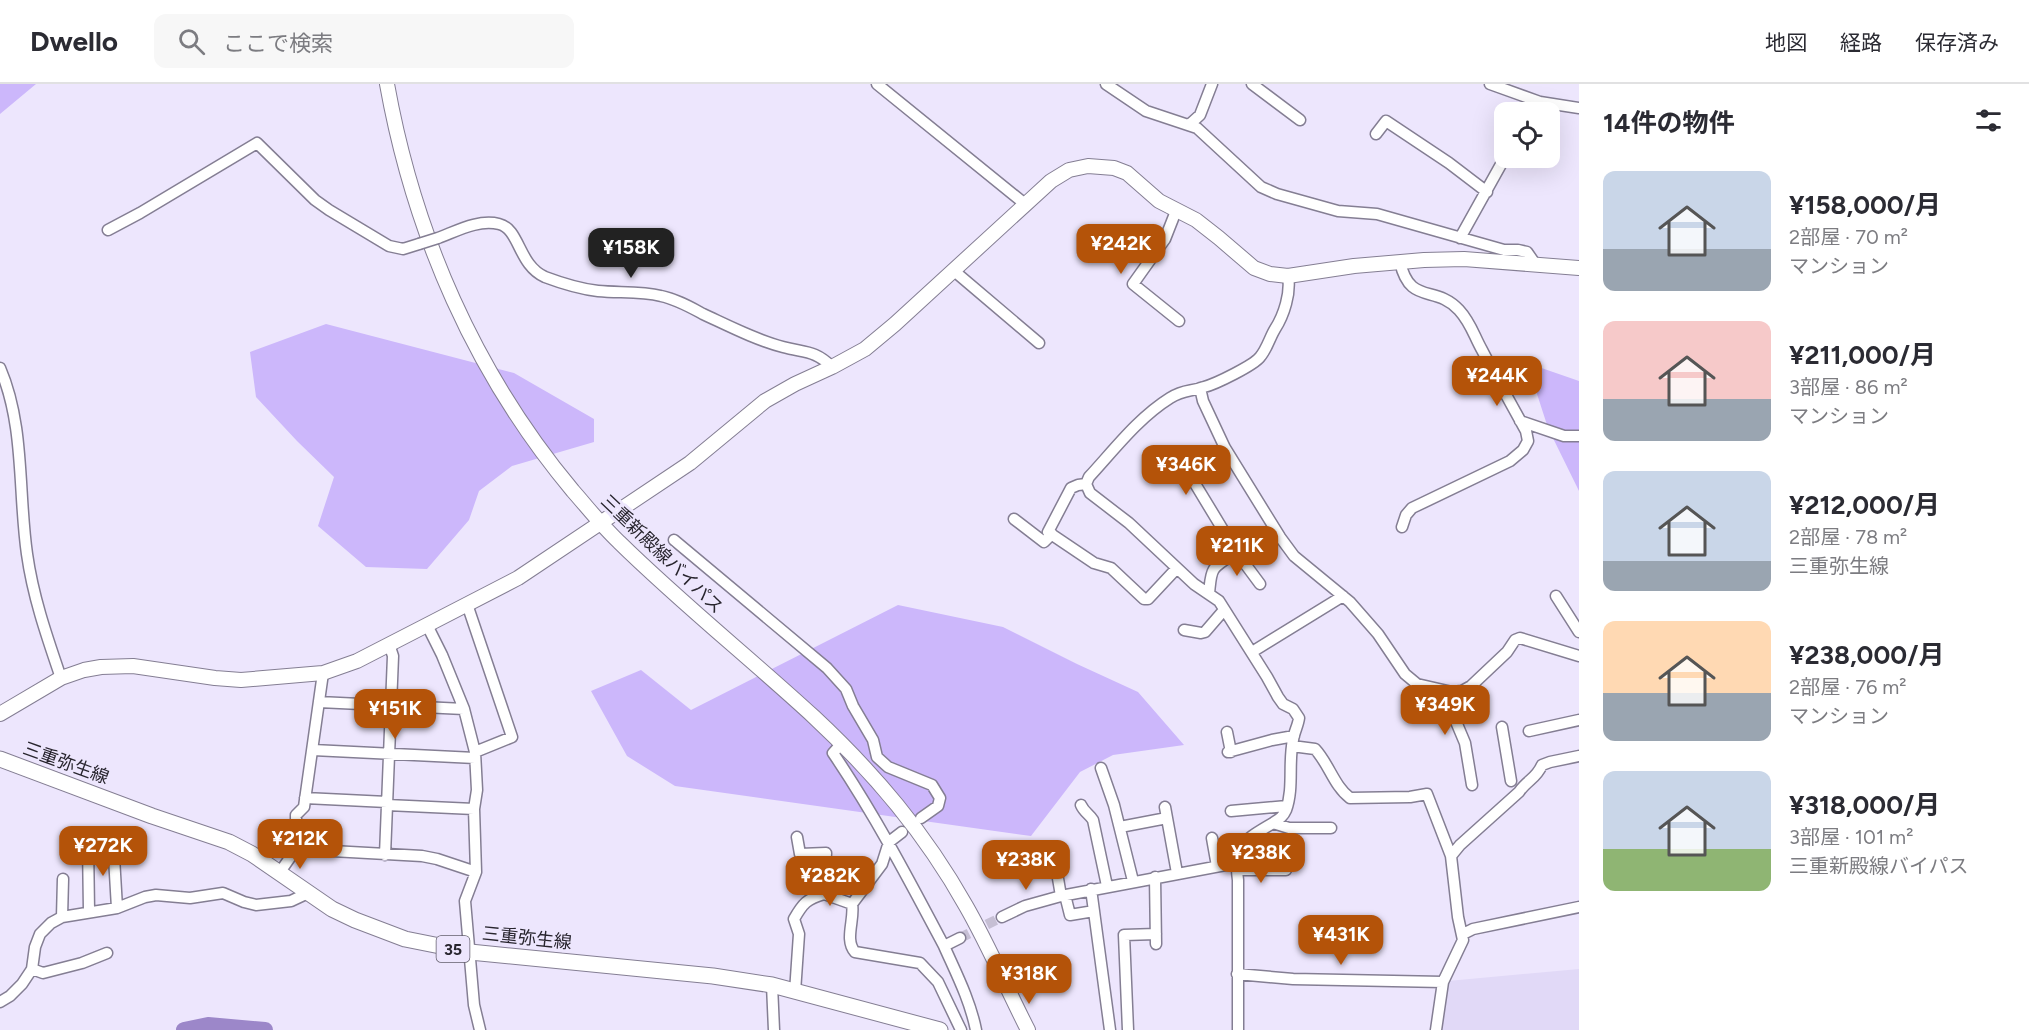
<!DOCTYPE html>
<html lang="ja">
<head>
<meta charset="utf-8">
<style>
  :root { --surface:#fff; --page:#f7f7f7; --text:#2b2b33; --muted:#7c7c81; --line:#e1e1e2; --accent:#b45309 }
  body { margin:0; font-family:Figtree,"Noto Sans JP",sans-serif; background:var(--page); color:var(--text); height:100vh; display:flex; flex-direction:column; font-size:22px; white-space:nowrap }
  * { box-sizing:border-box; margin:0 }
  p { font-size:20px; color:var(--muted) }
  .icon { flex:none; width:33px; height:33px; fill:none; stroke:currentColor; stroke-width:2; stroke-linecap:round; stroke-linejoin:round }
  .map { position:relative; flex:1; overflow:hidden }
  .side { display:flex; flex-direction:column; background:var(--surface); width:450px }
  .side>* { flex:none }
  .fabs { position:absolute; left:1494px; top:18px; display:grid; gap:12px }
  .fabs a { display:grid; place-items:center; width:66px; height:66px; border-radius:12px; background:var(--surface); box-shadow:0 6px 24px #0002; font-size:30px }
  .price { position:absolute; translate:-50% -51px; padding:0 14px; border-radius:12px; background:var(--accent); color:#fff; font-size:20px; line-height:39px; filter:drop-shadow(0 2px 3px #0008) }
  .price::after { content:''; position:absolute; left:50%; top:36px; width:18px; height:14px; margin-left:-9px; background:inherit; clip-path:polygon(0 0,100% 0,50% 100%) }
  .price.on { background:#222; color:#fff }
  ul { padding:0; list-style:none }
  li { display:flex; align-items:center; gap:18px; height:150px; padding:0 24px }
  li span { display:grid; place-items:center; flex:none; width:168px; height:120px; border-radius:12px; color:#555 }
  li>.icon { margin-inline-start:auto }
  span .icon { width:72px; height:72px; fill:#fffc; stroke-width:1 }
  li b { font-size:26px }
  h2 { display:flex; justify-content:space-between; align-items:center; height:72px; padding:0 24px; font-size:26px }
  header { display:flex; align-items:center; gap:36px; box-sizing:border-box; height:84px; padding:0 30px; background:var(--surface); border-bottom:2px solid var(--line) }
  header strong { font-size:28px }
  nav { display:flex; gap:33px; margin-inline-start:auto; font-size:21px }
  .search { width:420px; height:54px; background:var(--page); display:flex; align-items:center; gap:15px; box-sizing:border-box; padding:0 21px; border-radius:12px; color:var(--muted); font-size:22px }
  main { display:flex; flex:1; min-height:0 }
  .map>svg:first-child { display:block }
  .built { fill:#e1d9f7 }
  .green { fill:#ccb7fb }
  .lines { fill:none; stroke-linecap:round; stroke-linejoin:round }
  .river { stroke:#9c87c9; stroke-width:16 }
  .street-tunnel { stroke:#c6bfd4; stroke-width:10; stroke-dasharray:10 5; stroke-linecap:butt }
  .street-casing { stroke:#847e93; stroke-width:13 }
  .secondary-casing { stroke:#847e93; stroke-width:16 }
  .primary-casing { stroke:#847e93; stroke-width:17 }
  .street { stroke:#fff; stroke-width:10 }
  .secondary { stroke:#fff; stroke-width:14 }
  .primary { stroke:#fff; stroke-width:15 }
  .street-bridge-casing { stroke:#847e93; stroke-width:13; stroke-linecap:butt }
  .street-bridge { stroke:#fff; stroke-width:10 }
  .labels { text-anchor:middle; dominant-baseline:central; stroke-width:6; stroke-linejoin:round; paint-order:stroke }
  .shield { fill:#ede6fd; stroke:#635f6c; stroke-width:1.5 }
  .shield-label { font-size:16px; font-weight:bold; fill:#28252e }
  .street-label { font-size:18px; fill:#28252e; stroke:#ede6fd }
</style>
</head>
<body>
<header>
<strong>Dwello</strong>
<div class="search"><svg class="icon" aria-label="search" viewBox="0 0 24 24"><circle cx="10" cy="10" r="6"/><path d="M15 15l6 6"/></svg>ここで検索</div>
<nav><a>地図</a><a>経路</a><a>保存済み</a></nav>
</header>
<main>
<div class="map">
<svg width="1579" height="946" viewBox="0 0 1579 946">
  <rect width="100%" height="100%" fill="#ede6fd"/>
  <!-- built -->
  <path class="built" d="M1579 885V946H1440L1448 897Z"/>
  <!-- green -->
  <path class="green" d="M0 0H36L0 30Z
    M326 240 514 289 594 335V358L512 382 479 407 469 436 427 485 366 483 318 442 334 393 297 357 256 313 250 268Z
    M1527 279 1579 297V407L1548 344Z
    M898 521 1003 543 1077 580 1138 608 1184 661 1113 671 1080 688 1031 752 675 702 627 672 591 607 641 586 691 626Z"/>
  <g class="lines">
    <!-- river -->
    <path class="river" d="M184 946 208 941 265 946"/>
    <!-- street-tunnel -->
    <path class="street-tunnel" d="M960 854 1002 833"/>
    <!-- street casing -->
    <g class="street-casing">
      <path id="street" d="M877 0 1025 120
        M1106 0 1146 27 1197 44 1261 103 1277 110 1338 127 1377 130 1504 166H1518L1527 168 1536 181
        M1252 0 1300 36
        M1490 0 1540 18 1579 24
        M1189 41 1200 31 1212 0
        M1376 50 1386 37 1449 79 1487 108
        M1176 127 1165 155 1133 200 1179 237
        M108 146 140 129 257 59 315 116 329 126 389 162 403 165 419 160
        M438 154C457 147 478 135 499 140 520 145 518 181 545 193 561 199 580 205 598 207 619 209 641 207 661 212 676 215 690 223 703 230 729 242 756 256 783 263 805 269 815 266 832 283
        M1460 154 1504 75
        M1400 178C1410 222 1435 200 1459 226 1471 239 1474 252 1482 266 1496 293 1511 320 1526 347L1528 357 1523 366 1510 377 1412 424 1406 431 1402 443
        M953 186 1039 259
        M0 284C25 342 18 408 27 470 33 513 47 553 61 594
        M1200 304 1203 317 1225 364 1280 453 1294 472 1350 518 1378 550 1405 590 1417 600 1452 608 1462 607 1471 602 1507 568 1515 556 1520 554 1579 572
        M1520 337 1564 352H1579
        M1226 366 1194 392V398L1237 469 1260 500
        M1086 400 1078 401 1071 404 1048 448 1094 479 1111 484 1144 515H1148L1177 484
        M1014 435 1044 458 1052 450
        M674 456 827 584 846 605 853 622 873 656 877 673 888 683 932 701 940 714 938 722 921 734
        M1209 509C1210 502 1210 491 1214 485 1223 473 1262 456 1276 448
        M1556 512 1579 548
        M467 520 512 653 475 668
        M427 541 442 571 464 625 475 668 477 706 474 725 476 788 465 817 474 921 480 946
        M1184 546 1201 549 1205 548 1224 526
        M1252 568 1343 512
        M319 618 464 625
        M1502 643 1511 697
        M1529 647 1579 636
        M1227 648 1231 668
        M842 659 833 669C875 731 909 796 944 862
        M1292 662 1315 665C1329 680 1334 702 1350 714L1410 713 1427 710 1451 772
        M313 666 475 674
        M1228 668 1272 656 1294 652
        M1101 684 1114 721 1133 797
        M1472 701 1465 659 1457 640 1465 626C1472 624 1479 624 1481 616L1473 600
        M305 714 387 718
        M387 721 474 725
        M1081 721C1084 728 1089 730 1093 736L1107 802
        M1165 723 1177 789
        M1231 727 1287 722
        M1273 739 1289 744H1331
        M1120 743 1167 734
        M1212 754 1217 782
        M88 760 89 827
        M296 765 422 772 437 775 476 788
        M385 771 393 572 389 560
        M1054 771 1061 812 1236 779
        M114 773 117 824
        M1237 786H1286
        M280 788 296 765V731L304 723 323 589
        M1155 793 1156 860
        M1091 805 1110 946
        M824 810 852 820C855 835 844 856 855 868L920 879 938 898 961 946
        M1065 811 1070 831 1094 827
        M852 820 882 780 889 758 902 748
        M62 833 63 795
        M1002 833 1025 822 1061 812
        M1463 850 1473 845 1579 823
        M960 854 944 862C956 889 970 916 976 946
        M32 885 43 889 82 879 107 869
        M1237 890 1293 895 1443 898
        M772 901 774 946
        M795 908 799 850 794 835C803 819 807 815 824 810L826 769 800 770 797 753
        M0 918 10 912 22 900 32 885 35 863 40 850 51 839 62 833 117 824 145 813 156 811 190 814 223 809 244 818 256 821 291 817 308 809
        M1128 946 1124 851 1156 850
        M1238 946V796C1233 760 1245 756 1273 739 1279 735 1283 733 1286 726 1294 704 1288 679 1293 656 1294 648 1298 642 1299 634L1293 625 1283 620 1278 613 1267 593 1219 517 1194 500 1129 439 1090 409 1086 400 1089 393C1114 366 1138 334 1170 314 1184 305 1190 308 1204 303 1216 300 1254 281 1260 273 1267 265 1270 253 1275 245 1284 231 1291 209 1288 192
        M1436 946 1443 898 1463 856 1458 833 1451 772 1460 761 1519 708C1527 696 1536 695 1542 681L1550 678 1579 672"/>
    </g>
    <!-- secondary casing -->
    <g class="secondary-casing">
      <path id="secondary" d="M387 0C414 150 475 290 573 407 588 424 602 442 619 458 681 519 750 574 814 633 875 690 925 749 966 822 989 862 1007 905 1028 946
        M0 630 61 594 84 586 101 583 133 582 215 594 241 596 323 589 357 577 427 541 518 494 690 379 765 317 795 300 832 283 865 265 895 240 1051 97 1069 86 1088 82 1114 84 1127 89 1159 117 1196 136 1219 154 1254 184 1270 190 1288 192 1354 182 1424 176 1464 175 1579 184"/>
    </g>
    <!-- primary casing -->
    <g class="primary-casing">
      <path id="primary" d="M0 675 152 732 229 758 252 770 332 825 355 836 405 855 470 868 713 892 772 901 940 946"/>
    </g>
    <!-- street -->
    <use href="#street" class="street"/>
    <!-- secondary -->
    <use href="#secondary" class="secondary"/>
    <!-- primary -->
    <use href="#primary" class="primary"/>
    <!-- street-bridge casing -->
    <g class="street-bridge-casing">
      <path id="street-bridge" d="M419 160 438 154"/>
    </g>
    <!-- street-bridge -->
    <use href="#street-bridge" class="street-bridge"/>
  </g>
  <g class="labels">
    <!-- shield labels -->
    <rect class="shield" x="436.5" y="852" width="33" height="26" rx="4.5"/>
    <g class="shield-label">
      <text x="453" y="865">35</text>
    </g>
    <!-- street labels -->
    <g class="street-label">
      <text transform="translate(662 470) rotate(44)">三重新殿線バイパス</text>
      <text transform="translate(66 679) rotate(20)">三重弥生線</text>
      <text transform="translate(527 854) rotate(6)">三重弥生線</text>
    </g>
  </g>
</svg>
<div class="fabs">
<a><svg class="icon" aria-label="locate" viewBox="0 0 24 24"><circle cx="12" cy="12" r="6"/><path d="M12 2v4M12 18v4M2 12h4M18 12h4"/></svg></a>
</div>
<b class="price" style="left:1121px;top:191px">¥242K</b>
<b class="price on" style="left:631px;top:195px">¥158K</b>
<b class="price" style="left:1497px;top:323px">¥244K</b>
<b class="price" style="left:1186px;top:412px">¥346K</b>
<b class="price" style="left:1237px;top:493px">¥211K</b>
<b class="price" style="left:1445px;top:652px">¥349K</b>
<b class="price" style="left:395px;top:656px">¥151K</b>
<b class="price" style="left:300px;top:786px">¥212K</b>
<b class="price" style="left:103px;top:793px">¥272K</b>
<b class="price" style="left:1261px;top:800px">¥238K</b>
<b class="price" style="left:1026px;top:807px">¥238K</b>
<b class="price" style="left:830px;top:823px">¥282K</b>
<b class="price" style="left:1341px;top:882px">¥431K</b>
<b class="price" style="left:1029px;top:921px">¥318K</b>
</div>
<section class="side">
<h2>14件の物件<svg class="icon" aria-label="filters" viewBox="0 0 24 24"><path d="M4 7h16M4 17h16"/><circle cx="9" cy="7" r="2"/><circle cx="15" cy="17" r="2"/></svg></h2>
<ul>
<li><span style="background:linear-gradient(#c9d6e8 65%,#9aa5b1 0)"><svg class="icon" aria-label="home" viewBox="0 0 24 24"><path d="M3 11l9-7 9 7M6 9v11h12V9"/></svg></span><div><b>¥158,000/月</b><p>2部屋 · 70 m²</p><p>マンション</p></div></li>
<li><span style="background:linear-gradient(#f6c9c9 65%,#9aa5b1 0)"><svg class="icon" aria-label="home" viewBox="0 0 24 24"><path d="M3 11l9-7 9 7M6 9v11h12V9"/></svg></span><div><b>¥211,000/月</b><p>3部屋 · 86 m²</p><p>マンション</p></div></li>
<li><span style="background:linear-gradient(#c9d6e8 75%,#9aa5b1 0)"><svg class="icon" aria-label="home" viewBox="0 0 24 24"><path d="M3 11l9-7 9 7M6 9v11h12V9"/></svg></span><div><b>¥212,000/月</b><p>2部屋 · 78 m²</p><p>三重弥生線</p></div></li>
<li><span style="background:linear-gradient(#ffd9b3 60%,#9aa5b1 0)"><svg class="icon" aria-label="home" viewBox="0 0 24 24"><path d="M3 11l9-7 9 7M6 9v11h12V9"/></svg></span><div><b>¥238,000/月</b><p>2部屋 · 76 m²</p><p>マンション</p></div></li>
<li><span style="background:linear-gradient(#c9d6e8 65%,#8fb573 0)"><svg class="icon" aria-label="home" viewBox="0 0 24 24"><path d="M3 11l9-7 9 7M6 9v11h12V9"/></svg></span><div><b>¥318,000/月</b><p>3部屋 · 101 m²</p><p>三重新殿線バイパス</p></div></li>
</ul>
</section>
</main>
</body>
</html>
